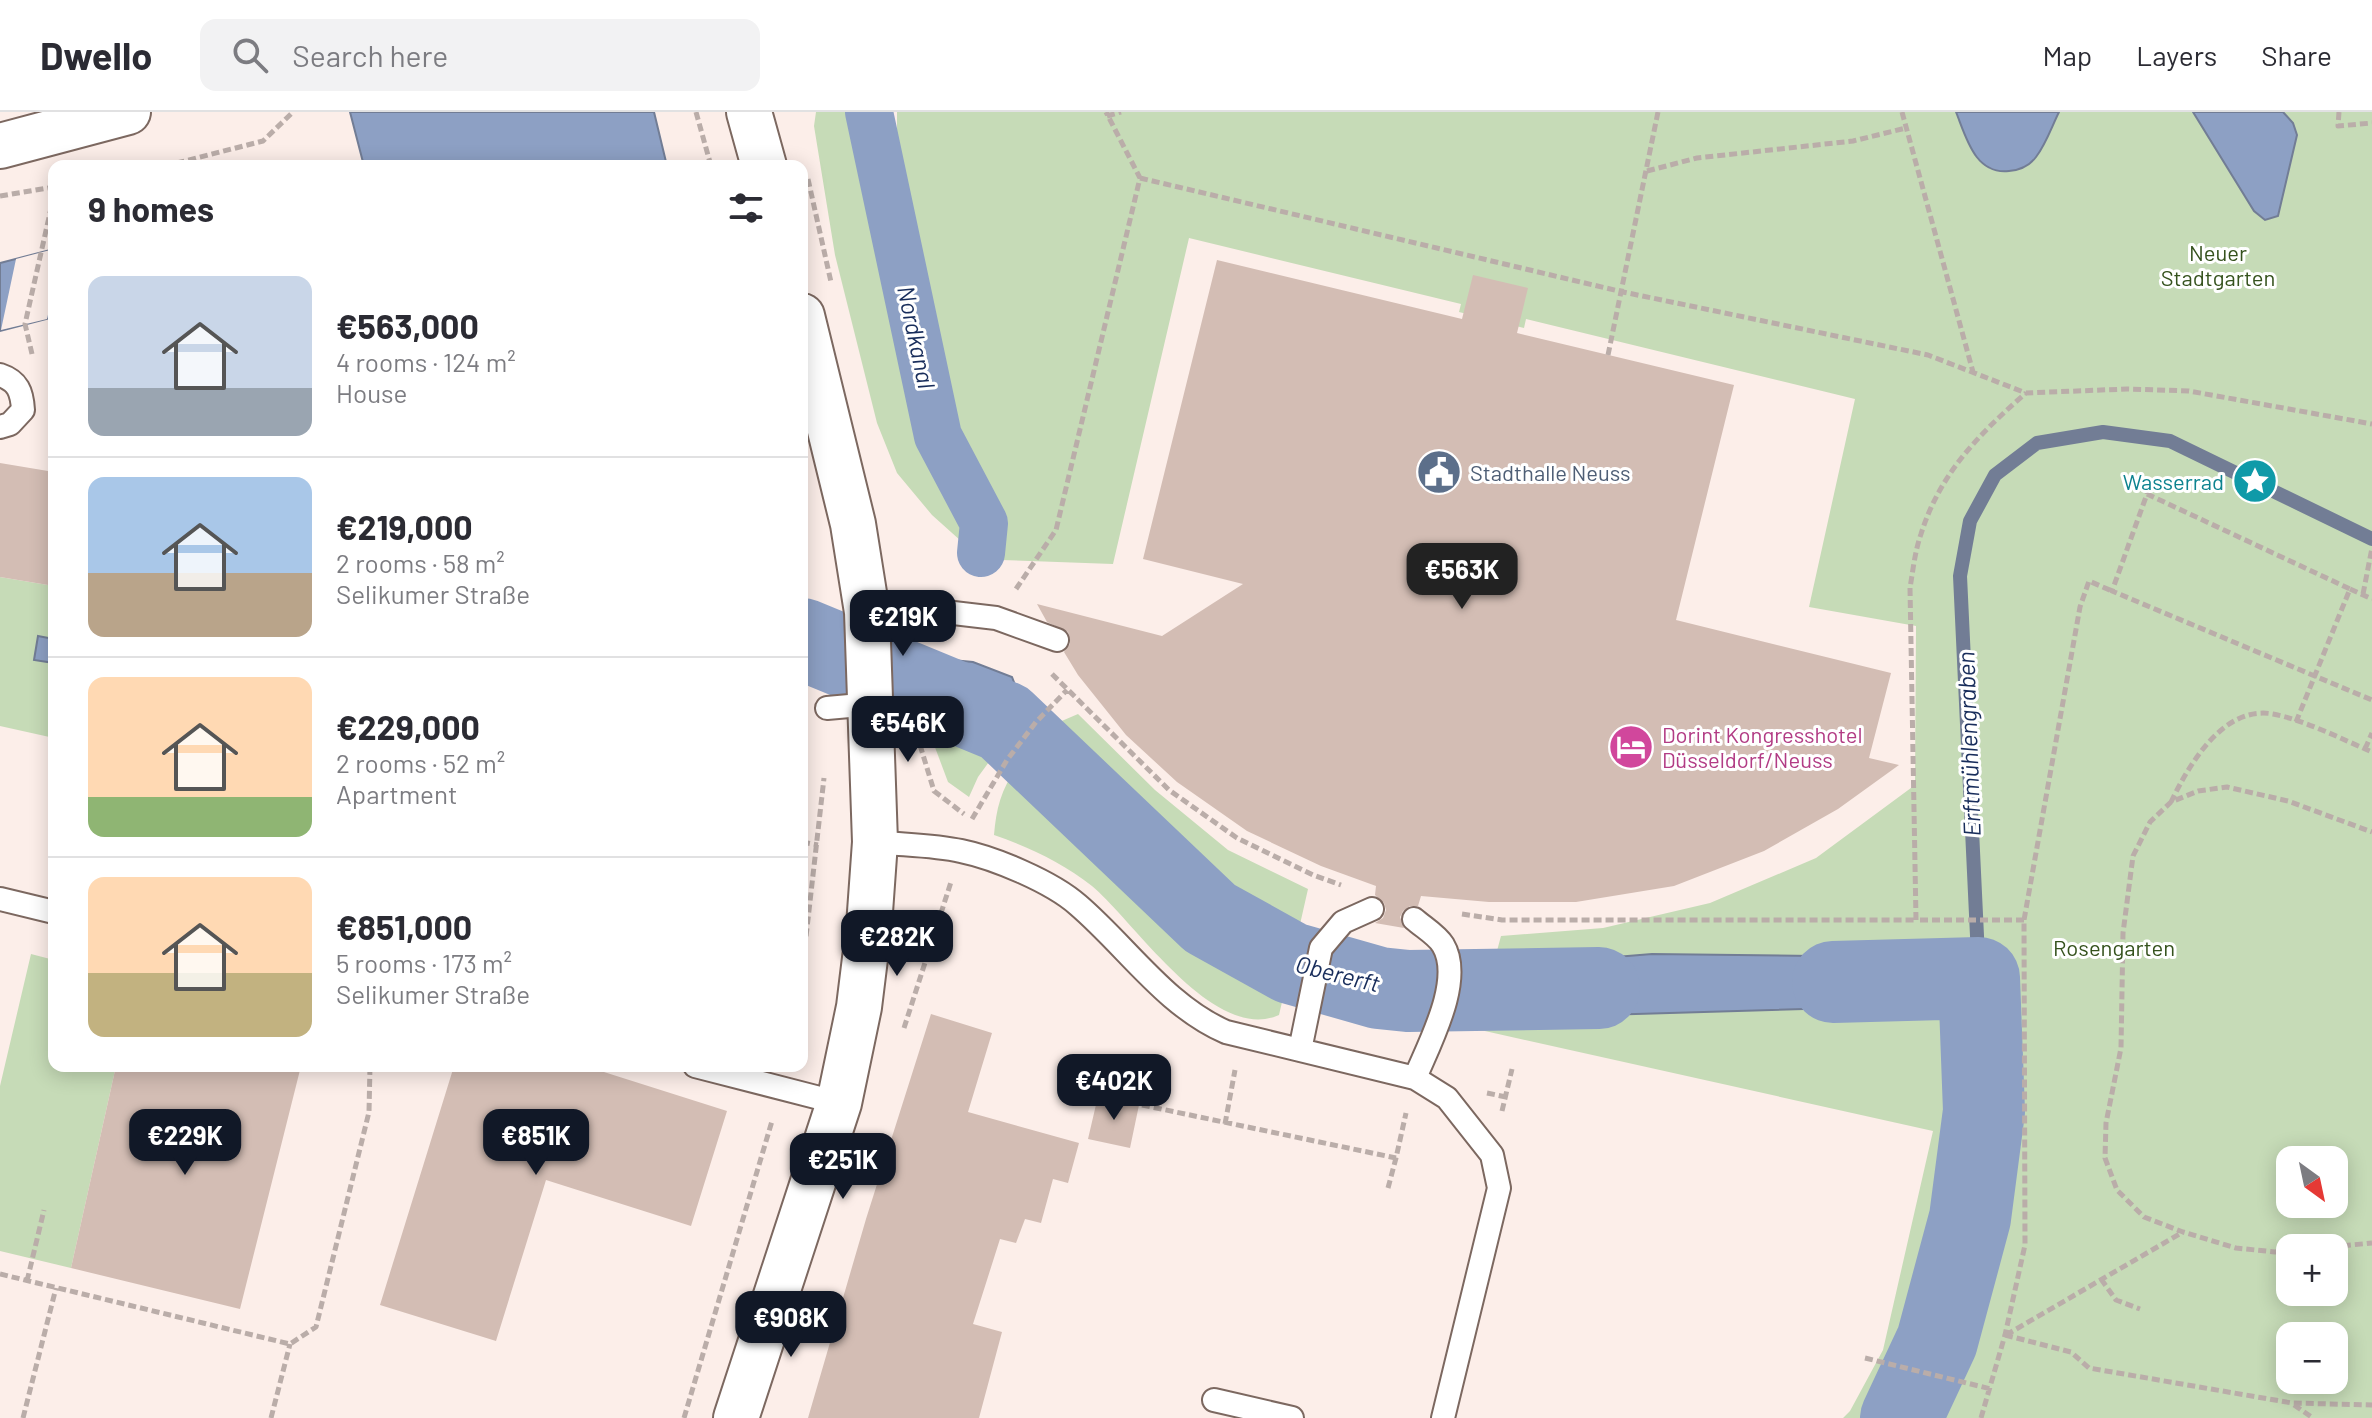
<!DOCTYPE html>
<html lang="en">
<head>
<meta charset="utf-8">
<style>
  :root { --surface:#fff; --page:#f2f2f3; --text:#2b2b33; --muted:#7c7c81; --line:#e1e1e2; --accent:#111827 }
  body { margin:0; font-family:Barlow,sans-serif; background:var(--page); color:var(--text); height:100vh; display:flex; flex-direction:column; font-size:30px; white-space:nowrap }
  * { box-sizing:border-box; margin:0 }
  p { font-size:26px; color:var(--muted) }
  .icon { flex:none; width:44px; height:44px; fill:none; stroke:currentColor; stroke-width:2; stroke-linecap:round; stroke-linejoin:round }
  .map { position:relative; flex:1; overflow:hidden }
  .sheet { position:absolute; left:48px; top:48px; width:760px; height:912px; display:flex; flex-direction:column; background:var(--surface); border-radius:16px; box-shadow:0 4px 20px #0003 }
  .sheet>* { flex:none }
  .needle { width:52px; rotate:147deg }
  .controls { position:absolute; left:2276px; top:1034px; display:grid; gap:16px }
  .controls a { display:grid; place-items:center; width:72px; height:72px; border-radius:16px; background:var(--surface); box-shadow:0 4px 20px #0003; font-size:40px }
  .price { position:absolute; translate:-50% -68px; padding:0 18px; border-radius:16px; background:var(--accent); color:#fff; font-size:26px; line-height:52px; filter:drop-shadow(0 2px 4px #0008) }
  .price::after { content:''; position:absolute; left:50%; top:48px; width:24px; height:18px; margin-left:-12px; background:inherit; clip-path:polygon(0 0,100% 0,50% 100%) }
  .price.current { background:#222; color:#fff }
  ul { padding:0; list-style:none }
  li { display:flex; align-items:center; gap:24px; height:200px; padding:0 40px }
  li+li { border-top:2px solid var(--line) }
  li span { display:grid; place-items:center; flex:none; width:224px; height:160px; border-radius:16px; color:#555 }
  li>.icon { margin-inline-start:auto }
  span .icon { width:96px; height:96px; fill:#fffc; stroke-width:1 }
  li b { font-size:34px }
  h2 { display:flex; justify-content:space-between; align-items:center; height:96px; padding:0 40px; font-size:34px }
  header { display:flex; align-items:center; gap:48px; box-sizing:border-box; height:112px; padding:0 40px; background:var(--surface); border-bottom:2px solid var(--line) }
  header strong { font-size:38px }
  nav { display:flex; gap:44px; margin-inline-start:auto; font-size:28px }
  .search { width:560px; height:72px; background:var(--page); display:flex; align-items:center; gap:20px; box-sizing:border-box; padding:0 28px; border-radius:16px; color:var(--muted); font-size:30px }
  .map>svg:first-child { display:block }
  .green { fill:#c6dbb7; fill-rule:evenodd }
  .water { fill:#8da0c4; stroke:#727d95; stroke-width:2 }
  .pier { fill:#fceee9 }
  .lines { fill:none; stroke-linecap:round; stroke-linejoin:round }
  .stream { stroke:#727d95; stroke-width:14 }
  .canal { stroke:#8da0c4; stroke-width:48 }
  .river { stroke:#8da0c4; stroke-width:82 }
  .building { fill:#d3bdb4 }
  .service-casing { stroke:#7c6860; stroke-width:26 }
  .tertiary-casing { stroke:#7c6860; stroke-width:48 }
  .secondary-casing { stroke:#7c6860; stroke-width:48 }
  .path { stroke:#baada9; stroke-width:5; stroke-dasharray:8 4; stroke-linecap:butt }
  .service { stroke:#fff; stroke-width:22 }
  .tertiary { stroke:#fff; stroke-width:44 }
  .secondary { stroke:#fff; stroke-width:44 }
  .labels { text-anchor:middle; dominant-baseline:central; stroke-width:6; stroke-linejoin:round; paint-order:stroke }
  .park-label { font-size:22px; fill:#35521d; stroke:#fff }
  .service-label { font-size:22px; fill:#4e5e75; stroke:#fff; text-anchor:start }
  .culture-label { font-size:22px; fill:#0d838f; stroke:#fff; text-anchor:end }
  .hotel-label { font-size:22px; fill:#b23c85; stroke:#fff; text-anchor:start }
  .water-label { font-size:24px; font-style:italic; fill:#182d5b; stroke:#fff }
</style>
</head>
<body>
<header>
<strong>Dwello</strong>
<div class="search"><svg class="icon" aria-label="search" viewBox="0 0 24 24"><circle cx="10" cy="10" r="6"/><path d="M15 15l6 6"/></svg>Search here</div>
<nav><a>Map</a><a>Layers</a><a>Share</a></nav>
</header>
<div class="map">
<svg width="2372" height="1306" viewBox="0 0 2372 1306">
  <rect width="100%" height="100%" fill="#fceee9"/>
  <!-- green -->
  <path class="green" d="M816 0H855L917 317 971 438 932 403 897 361 877 311 835 143 814 14Z
    M897 0H2372V1306H1843L1850 1299 1883 1238 1933 1019 1476 917 1501 824 1603 816 1710 791 1816 746 1915 673 1916 514 1809 495 1855 287 1526 207 1524 216 1459 200 1461 192 1189 126 1113 452 1001 448 1006 416 956 321 897 34ZM2290 1048H2334V1092H2290ZM2290 1136H2334V1180H2290ZM2290 1224H2334V1268H2290Z
    M0 465 54 474V527L38 525 34 548 54 551V626L0 614Z
    M1078 602 1155 678 1228 738 1308 777 1296 830 1251 811 1176 754 1105 671 1081 647 1047 619 1057 611Z
    M930 622 1002 632 978 665 969 685 948 670Z
    M1017 656 1113 759 1197 832 1239 863 1285 877 1279 903C1214 932 1135 810 1092 774 1063 751 1029 735 994 723 996 698 1001 676 1017 656Z
    M31 842 54 848V954H116L71 1156 0 1139V974Z"/>
  <!-- water -->
  <path class="water" d="M350 0H654L667 54H364Z
    M1956 0H2059C2052 14 2046 32 2036 45 2030 53 2020 58 2009 59 1975 63 1966 25 1956 0Z
    M2193 0H2283L2293 11 2297 23 2278 104 2265 108 2254 99Z
    M54 137V205L0 219V151Z
    M802 488 808 491 816 554 802 549Z
    M38 524 54 527V551L34 548Z
    M952 548 973 550 1012 565 1026 602 1002 632 930 622 926 570C930 557 940 553 952 548Z
    M1047 619 1081 647 1105 671 1176 754 1251 811 1296 830 1285 877 1239 863 1197 832 1113 759 1017 656Z
    M1948 838V907L1908 894 1602 903H1480L1493 855 1652 842 1813 844Z
    M1346 851 1413 859 1404 899 1338 886Z"/>
  <!-- pier -->
  <path class="pier" d="M54 137V176L47 207 1 218 16 147Z
    M808 491 813 493 819 555 816 554Z"/>
  <g class="lines">
    <!-- stream -->
    <path class="stream" d="M1979 866 1960 464 1970 409 1995 363 2037 331 2103 320 2170 329 2372 427"/>
    <!-- canal -->
    <path class="canal" d="M869 0 938 324 984 411 981 441"/>
    <!-- river -->
    <path class="river" d="M802 527 1004 610 1210 806 1291 851 1379 876 1408 879 1599 876
      M1833 870 1979 866 1984 999 1970 1106 1937 1229 1901 1306"/>
  </g>
  <!-- building -->
  <path class="building" d="M1217 148 1462 207 1473 163 1528 176 1517 221 1734 273 1676 508 1891 561 1869 646 1899 653 1838 697 1764 739 1674 774 1576 790H1489L1421 784 1418 794H1410L1403 799 1400 805 1404 816 1375 811 1383 806 1386 798 1384 791 1375 783 1376 774 1321 754 1247 719 1177 670 1126 623 1078 563 1064 540 1070 532 1068 520 1047 510 1037 492 1162 524 1243 472 1143 447Z
    M0 351 54 360V474L0 465Z
    M931 902 992 921 968 1000 1079 1031 1068 1071 1053 1067 1041 1111 1025 1107 1016 1131 1000 1127 973 1212 1002 1220 979 1306H808L866 1107Z
    M116 954H301L240 1197 71 1156Z
    M454 954H585L727 999 691 1114 546 1068 496 1229 380 1193Z
    M1098 984 1139 993 1130 1036 1088 1027Z"/>
  <g class="lines">
    <!-- service casing -->
    <g class="service-casing">
      <path id="service" d="M0 263C18 269 22 280 23 298L10 312 0 315
        M867 500 911 496 996 506 1057 528
        M827 596 872 592
        M875 730C903 733 934 733 961 739 995 746 1052 770 1078 793 1127 835 1166 894 1226 920L1415 966 1447 986 1492 1043 1499 1076 1443 1306
        M0 787 54 800
        M1414 807C1423 815 1437 823 1443 833 1464 868 1429 932 1415 966
        M1300 938 1321 836 1343 810 1372 797
        M695 954 839 991
        M1214 1288 1292 1306"/>
    </g>
    <!-- tertiary casing -->
    <g class="tertiary-casing">
      <path id="tertiary" d="M749 0 764 54
        M736 1306 839 991 859 895 869 814 875 730 867 500 853 412 802 204"/>
    </g>
    <!-- secondary casing -->
    <g class="secondary-casing">
      <path id="secondary" d="M0 34 128 0"/>
    </g>
    <!-- path -->
    <path class="path" d="M696 0 711 54
      M1902 0 1973 260
      M2339 0 2338 14 2372 11
      M1107 4 1121 0
      M165 54 263 29 293 0
      M1647 59 1697 46 1853 29 1906 16
      M1140 66 1623 180 1928 243 2026 281 2127 277 2189 279 2372 312
      M808 67 831 170
      M0 84 54 75
      M32 242 25 212 54 83
      M1608 243 1658 0
      M1016 477 1056 418 1140 66 1106 0
      M2350 477 2372 487
      M2363 482 2372 436
      M1052 562 1169 678 1237 726 1313 763 1341 773
      M2296 610 2350 477 2147 382 2112 479 2372 588
      M920 633 934 679 964 702
      M2365 637 2372 621
      M2171 690C2189 653 2223 593 2273 602 2304 608 2342 627 2372 640
      M972 707 1007 648 1036 610 1067 578
      M802 730 818 733
      M1462 802 1502 808H1916
      M2024 808H1916L1910 476C1913 458 1915 439 1921 422 1940 361 1980 321 2026 281
      M802 860 824 666
      M904 916 951 770
      M1487 981 1506 985
      M1142 993 1396 1046 1406 1001
      M1502 999 1512 957
      M1225 1012 1235 958
      M1388 1076 1396 1046
      M2319 1136 2372 1131
      M2290 1138 2275 1140 2236 1136 2183 1120 2144 1105 2117 1078 2105 1046 2106 1011 2121 936 2123 821 2133 744 2150 710 2171 690 2198 679 2227 675 2288 689 2372 720
      M0 1162 290 1232 316 1215 369 1000 370 954
      M2101 1167 2116 1188 2140 1197
      M27 1169 44 1098
      M2005 1223 2071 1240 2089 1256 2292 1291 2372 1293
      M2006 1223 2183 1120
      M1865 1246 1991 1277
      M2294 1293 2313 1306
      M23 1306 56 1176
      M271 1306 290 1232
      M684 1306 772 1009
      M1981 1306 2005 1223 2025 1133 2024 808 2080 495 2089 469 2112 479"/>
    <!-- service -->
    <use href="#service" class="service"/>
    <!-- tertiary -->
    <use href="#tertiary" class="tertiary"/>
    <!-- secondary -->
    <use href="#secondary" class="secondary"/>
  </g>
  <!-- icons -->
  <defs>
    <g id="civic-disc" transform="scale(2.3)"><circle r="9.5" fill="#5c6f8a" stroke="#fff"/><path d="M-.6-6.5H3V-4.5H.6V-3L4-1V1h2V6H-6V1h2V-1L-.6-3ZM-1.2 2.5V6h2.4V2.5Z" fill="#fff"/></g>
    <g id="sight-disc" transform="scale(2.3)"><circle r="9.5" fill="#0f9aa8" stroke="#fff"/><path d="M0-6L1.8-2.2L6-1.7L2.9 1.2L3.7 5.4L0 3.3L-3.7 5.4L-2.9 1.2L-6-1.7L-1.8-2.2Z" fill="#fff"/></g>
    <g id="hotel-disc" transform="scale(2.3)"><circle r="9.5" fill="#d1479c" stroke="#fff"/><path d="M-6-4.5h1.5V1H6V5H4.5V3h-9V5H-6ZM-4 0a1.8 1.8 0 1 1 3.6 0ZM.5 0V-2.5h3Q6-2.5 6 0Z" fill="#fff"/></g>
  </defs>
  <g fill-rule="evenodd">
    <use href="#civic-disc" x="1439" y="360"/>
    <use href="#sight-disc" x="2255" y="369"/>
    <use href="#hotel-disc" x="1631" y="635"/>
  </g>
  <g class="labels">
    <!-- park labels -->
    <g class="park-label">
      <text x="2218" y="140">Neuer<tspan x="2218" dy="25">Stadtgarten</tspan></text>
      <text x="2114" y="835">Rosengarten</text>
    </g>
    <!-- service labels -->
    <g class="service-label">
      <text x="1470" y="360">Stadthalle Neuss</text>
    </g>
    <!-- culture labels -->
    <g class="culture-label">
      <text x="2224" y="369">Wasserrad</text>
    </g>
    <!-- hotel labels -->
    <g class="hotel-label">
      <text x="1662" y="622">Dorint Kongresshotel<tspan x="1662" dy="25">Düsseldorf/Neuss</tspan></text>
    </g>
    <!-- water labels -->
    <g class="water-label">
      <text transform="translate(917 225) rotate(78)">Nordkanal</text>
      <text transform="translate(1968 632) rotate(-92)">Erftmühlengraben</text>
      <text transform="translate(1338 861) rotate(14)">Obererft</text>
    </g>
  </g>
</svg>
<div class="controls">
<a><svg class="needle" viewBox="-14 -14 28 28"><path d="M0-13l5 13h-10z" fill="#e53935"/><path d="M0 13l5-13h-10z" fill="#7c7c81"/></svg></a>
<a>+</a>
<a>−</a>
</div>
<b class="price current" style="left:1462px;top:499px">€563K</b>
<b class="price" style="left:903px;top:546px">€219K</b>
<b class="price" style="left:908px;top:652px">€546K</b>
<b class="price" style="left:897px;top:866px">€282K</b>
<b class="price" style="left:1114px;top:1010px">€402K</b>
<b class="price" style="left:185px;top:1065px">€229K</b>
<b class="price" style="left:536px;top:1065px">€851K</b>
<b class="price" style="left:843px;top:1089px">€251K</b>
<b class="price" style="left:791px;top:1247px">€908K</b>
<section class="sheet">
<h2>9 homes<svg class="icon" aria-label="filters" viewBox="0 0 24 24"><path d="M4 7h16M4 17h16"/><circle cx="9" cy="7" r="2"/><circle cx="15" cy="17" r="2"/></svg></h2>
<ul>
<li><span style="background:linear-gradient(#c9d6e8 70%,#9aa5b1 0)"><svg class="icon" aria-label="home" viewBox="0 0 24 24"><path d="M3 11l9-7 9 7M6 9v11h12V9"/></svg></span><div><b>€563,000</b><p>4 rooms · 124 m²</p><p>House</p></div></li>
<li><span style="background:linear-gradient(#a9c7e8 60%,#b9a48a 0)"><svg class="icon" aria-label="home" viewBox="0 0 24 24"><path d="M3 11l9-7 9 7M6 9v11h12V9"/></svg></span><div><b>€219,000</b><p>2 rooms · 58 m²</p><p>Selikumer Straße</p></div></li>
<li><span style="background:linear-gradient(#ffd9b3 75%,#8fb573 0)"><svg class="icon" aria-label="home" viewBox="0 0 24 24"><path d="M3 11l9-7 9 7M6 9v11h12V9"/></svg></span><div><b>€229,000</b><p>2 rooms · 52 m²</p><p>Apartment</p></div></li>
<li><span style="background:linear-gradient(#ffd9b3 60%,#c2b280 0)"><svg class="icon" aria-label="home" viewBox="0 0 24 24"><path d="M3 11l9-7 9 7M6 9v11h12V9"/></svg></span><div><b>€851,000</b><p>5 rooms · 173 m²</p><p>Selikumer Straße</p></div></li>
</ul>
</section>
</div>
</body>
</html>
